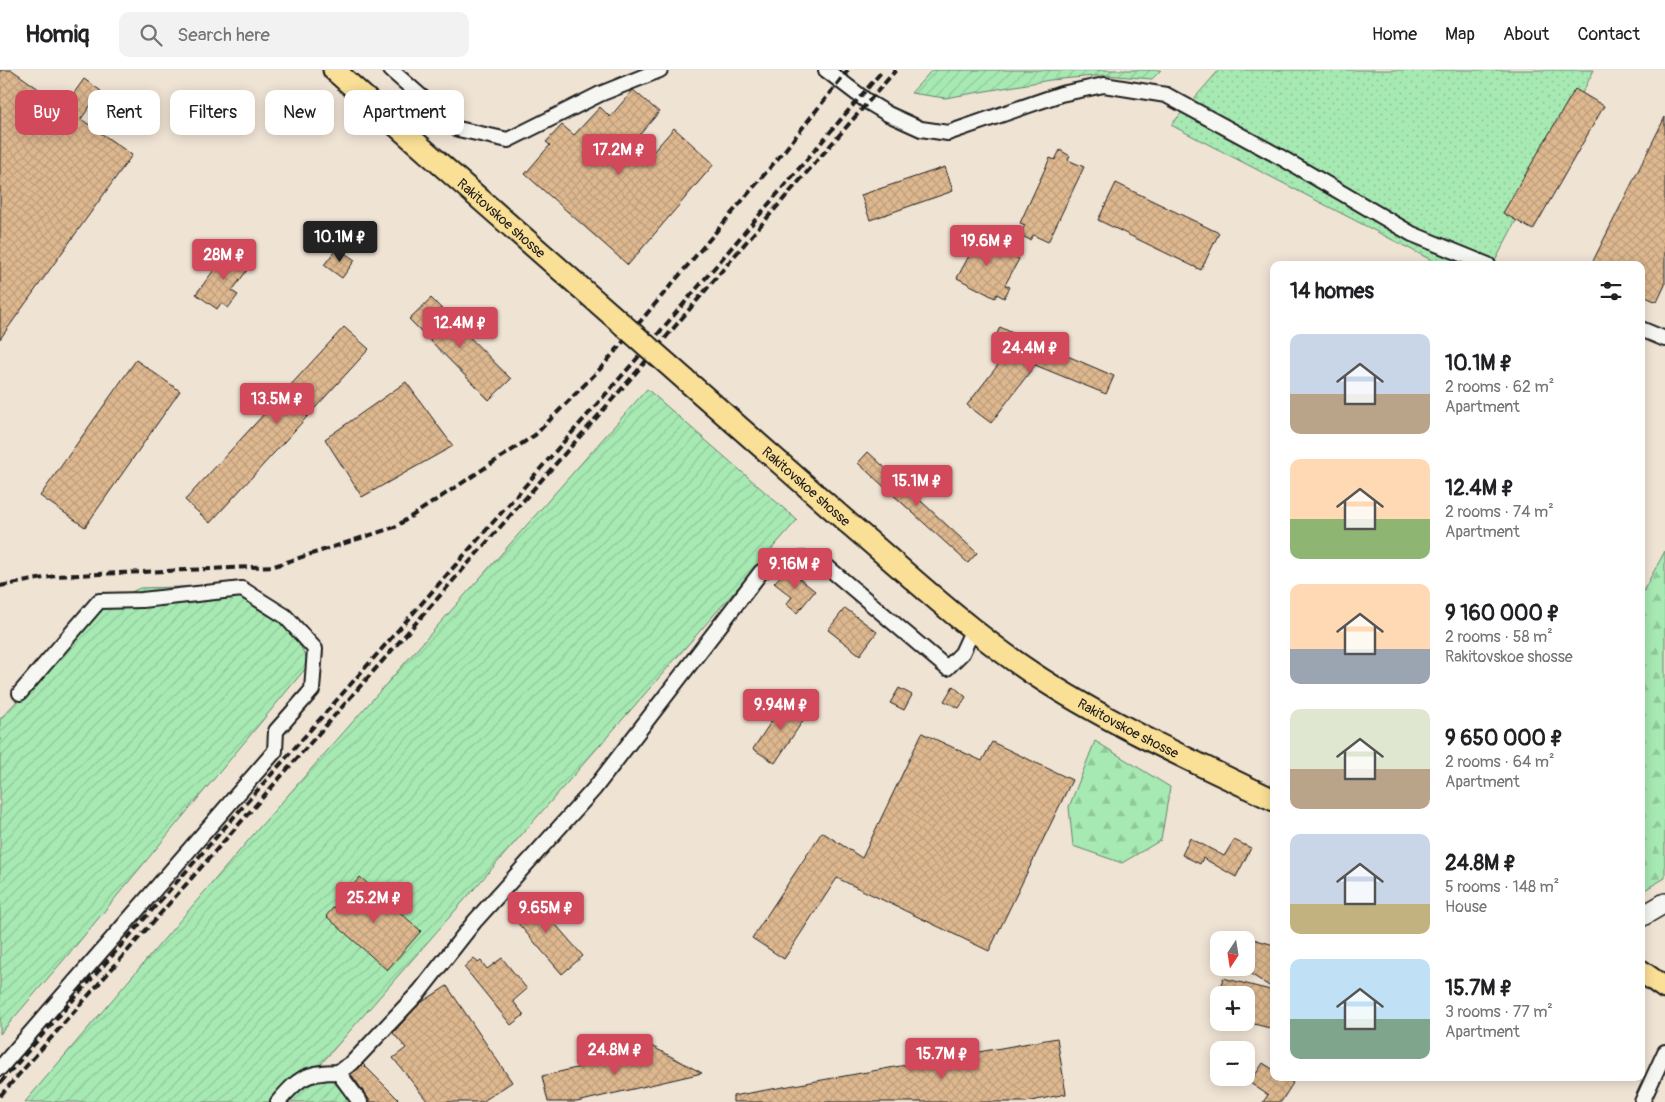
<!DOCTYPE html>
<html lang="en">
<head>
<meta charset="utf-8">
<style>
  :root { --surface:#fff; --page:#f2f2f2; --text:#202124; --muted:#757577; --line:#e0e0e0; --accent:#d1495b }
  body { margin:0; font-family:Pangolin,sans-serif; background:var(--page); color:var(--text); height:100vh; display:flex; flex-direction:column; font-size:19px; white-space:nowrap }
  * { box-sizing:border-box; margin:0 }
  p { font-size:16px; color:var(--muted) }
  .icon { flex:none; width:28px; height:28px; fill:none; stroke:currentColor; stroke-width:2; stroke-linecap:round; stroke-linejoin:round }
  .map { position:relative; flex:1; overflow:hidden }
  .side { position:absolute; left:1270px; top:191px; width:375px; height:820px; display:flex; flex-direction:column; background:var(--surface); border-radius:10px; box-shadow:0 2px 12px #0003 }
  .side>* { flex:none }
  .guide { position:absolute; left:15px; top:20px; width:475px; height:45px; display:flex; gap:10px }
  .needle { width:32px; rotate:192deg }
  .tools { position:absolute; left:1210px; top:861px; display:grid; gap:10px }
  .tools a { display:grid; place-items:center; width:45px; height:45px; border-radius:10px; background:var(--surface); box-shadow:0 2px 12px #0003; font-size:25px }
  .price { position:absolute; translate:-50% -42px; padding:0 11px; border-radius:5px; background:var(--accent); color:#fff; font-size:16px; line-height:32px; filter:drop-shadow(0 1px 2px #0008) }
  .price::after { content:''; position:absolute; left:50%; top:30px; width:15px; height:11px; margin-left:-8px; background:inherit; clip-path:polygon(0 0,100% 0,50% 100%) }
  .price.active { background:#222; color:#fff }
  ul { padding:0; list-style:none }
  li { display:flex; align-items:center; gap:15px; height:125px; padding:0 20px }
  li span { display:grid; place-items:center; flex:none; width:140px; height:100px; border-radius:10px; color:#555 }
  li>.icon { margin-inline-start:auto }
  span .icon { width:60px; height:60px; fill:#fffc; stroke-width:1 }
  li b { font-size:21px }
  h2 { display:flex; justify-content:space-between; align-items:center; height:60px; padding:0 20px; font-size:21px }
  .pill { padding:0 18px; border-radius:10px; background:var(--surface); box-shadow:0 2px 12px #0003; font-size:18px; line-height:45px }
  .pill.active { background:var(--accent); color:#fff }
  header { display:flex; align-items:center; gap:30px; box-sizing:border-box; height:70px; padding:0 25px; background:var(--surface); border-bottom:1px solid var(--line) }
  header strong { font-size:24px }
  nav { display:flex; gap:28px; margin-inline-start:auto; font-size:18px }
  .search { width:350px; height:45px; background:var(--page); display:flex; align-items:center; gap:12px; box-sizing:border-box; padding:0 18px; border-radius:10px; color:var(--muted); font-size:19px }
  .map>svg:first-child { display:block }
  .forest { fill:url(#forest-firs); stroke:#628268 }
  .park { fill:url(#park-dots); stroke:#628268 }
  .garden { fill:url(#garden-furrows); stroke:#628268 }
  .building { fill:url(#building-cross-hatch); stroke:#1c1c1c }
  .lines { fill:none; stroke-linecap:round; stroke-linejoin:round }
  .street-casing { stroke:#1c1c1c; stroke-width:18 }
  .secondary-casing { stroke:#1c1c1c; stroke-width:22 }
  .primary-casing { stroke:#1c1c1c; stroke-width:25 }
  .street { stroke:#f6f6f2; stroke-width:14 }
  .secondary { stroke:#f6f6f2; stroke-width:19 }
  .primary { stroke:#fadf96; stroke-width:21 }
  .rail { stroke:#1c1c1c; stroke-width:4; stroke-dasharray:8 4; stroke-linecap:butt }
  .primary-bridge-casing { stroke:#1c1c1c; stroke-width:25; stroke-linecap:butt }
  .primary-bridge { stroke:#fadf96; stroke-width:21 }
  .labels { text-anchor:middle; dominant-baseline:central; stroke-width:4.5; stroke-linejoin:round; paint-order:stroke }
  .street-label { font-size:14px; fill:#1c1c1c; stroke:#f6f6f2 }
</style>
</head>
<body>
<header>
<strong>Homiq</strong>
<div class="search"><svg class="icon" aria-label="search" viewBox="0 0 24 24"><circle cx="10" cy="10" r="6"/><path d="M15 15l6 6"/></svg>Search here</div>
<nav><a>Home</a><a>Map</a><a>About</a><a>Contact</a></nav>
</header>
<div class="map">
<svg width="1665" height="1032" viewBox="0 0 1665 1032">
  <defs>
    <pattern id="forest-firs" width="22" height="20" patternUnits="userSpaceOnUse" patternTransform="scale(1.25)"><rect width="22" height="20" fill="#a7e9b3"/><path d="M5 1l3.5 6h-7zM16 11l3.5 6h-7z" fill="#8fc799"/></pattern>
    <pattern id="park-dots" width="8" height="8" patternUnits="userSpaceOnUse" patternTransform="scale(1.25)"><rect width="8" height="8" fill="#a7e9b3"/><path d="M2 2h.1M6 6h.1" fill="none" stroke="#8fc799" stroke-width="1.8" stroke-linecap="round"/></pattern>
    <pattern id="garden-furrows" width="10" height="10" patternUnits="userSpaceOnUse" patternTransform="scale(1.25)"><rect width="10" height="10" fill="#a7e9b3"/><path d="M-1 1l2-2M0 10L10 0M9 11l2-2" fill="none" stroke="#8fc799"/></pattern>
    <pattern id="building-cross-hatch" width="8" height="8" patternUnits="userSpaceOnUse" patternTransform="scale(1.25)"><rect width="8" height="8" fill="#deb88f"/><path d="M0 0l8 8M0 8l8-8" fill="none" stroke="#be9e7b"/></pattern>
  </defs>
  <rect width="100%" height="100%" fill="#efe3d4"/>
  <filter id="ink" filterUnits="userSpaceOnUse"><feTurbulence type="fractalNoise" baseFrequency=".02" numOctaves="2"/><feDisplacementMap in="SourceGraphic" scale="10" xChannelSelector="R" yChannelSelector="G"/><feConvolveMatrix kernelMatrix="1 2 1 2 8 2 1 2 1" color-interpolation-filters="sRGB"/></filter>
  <g filter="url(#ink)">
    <!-- forest -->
    <path class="forest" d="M1665 481V808L1641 822V525Z
      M1095 671 1170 717 1161 770 1122 793 1073 776 1069 737Z"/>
    <!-- park -->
    <path class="park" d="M1219 0H1594L1493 195H1441L1171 55Z"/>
    <!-- garden -->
    <path class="garden" d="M932 0H1161L1152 9 1106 5 1050 10 945 28 911 23Z
      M647 319 797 450 320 995 350 1032H25L259 758Z
      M227 516 283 547 310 593 73 879 0 964V649L110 532 140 518Z"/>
    <!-- building -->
    <path class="building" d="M0 0H12L64 37 84 9 101 21 81 49 132 85 0 269Z
      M1575 19 1604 36 1533 160 1503 143Z
      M633 20 659 42 637 68 653 82 674 58 714 94 628 195 525 104 550 75 546 72 562 55 574 65 600 37 610 47Z
      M1665 47V215L1657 232 1641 225V195H1591Z
      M1060 80 1070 86 1068 90 1084 97 1048 172 1033 165 1030 170 1020 165 1025 155 1020 153 1050 88 1055 90Z
      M945 97 953 121 870 150 861 125Z
      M1116 113 1219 163 1201 200 1098 150Z
      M971 163 1019 189 1005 215 1010 217 1004 228 997 224 995 228 957 208 970 184 962 180Z
      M337 178 355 190 342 208 324 195Z
      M229 180 250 196 232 221 238 225 228 238 221 233 217 239 196 224Z
      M431 228 511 309 489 330 409 249Z
      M344 257 369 279 210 453 185 430Z
      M1000 257 1048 280 1049 278 1114 306 1106 324 1035 295 991 353 967 335 1012 277 995 268Z
      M136 290 180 321 85 457 40 426Z
      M406 312 453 376 362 427 325 369Z
      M868 382 977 483 968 493 858 393Z
      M787 499 815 521 797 543 786 534 792 527 774 513Z
      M845 538 877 562 860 585 828 560Z
      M953 616 966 627 959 638 944 631Z
      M899 618 912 625 904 640 890 633Z
      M787 628 808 643 775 693 753 679Z
      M922 663 982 691 992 672 1072 710 989 881 837 808 784 889 752 868 822 762 862 788Z
      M1190 768 1224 786 1234 770 1251 778 1236 807 1203 788 1200 794 1182 785Z
      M360 807 421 861 387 900 326 846Z
      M530 825 583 886 562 904 509 843Z
      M1246 867 1274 875V919L1246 901Z
      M474 888 478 893 481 891 487 899 502 888 527 919 513 931 524 945 511 955 464 897Z
      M1223 908 1274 921V959L1246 952V925H1218Z
      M447 916 512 1012 482 1032H428L393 988 406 978 393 963 419 934Z
      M1057 968 1066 1024 1026 1032H733V1026Z
      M638 969 702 1003 577 1032H548L542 1006 640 983Z
      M1263 993 1274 1000V1008H1285L1293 1013 1281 1032H1263L1268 1025 1250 1013Z
      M363 994 401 1032H371L368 1028 351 1004Z"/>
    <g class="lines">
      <!-- street casing -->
      <g class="street-casing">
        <path id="street" d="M391 0 458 59 508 70 600 24 660 0
          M826 0 868 32 888 44 921 59 948 63 1061 24 1104 15 1166 25 1282 88 1412 164 1488 195
          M1641 259 1665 269
          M0 998 275 681 276 661 312 620 315 579 285 546 242 519 142 530 99 531 20 623
          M278 1032C298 1009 305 1002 338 1002
          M360 1032 338 1002 352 993 420 921 475 851 594 719 761 502 785 490 818 489 947 598 962 583 973 559
          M1642 1032 1665 982"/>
      </g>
      <!-- secondary casing -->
      <g class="secondary-casing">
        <path id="secondary" d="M1641 847 1665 833"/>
      </g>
      <!-- primary casing -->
      <g class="primary-casing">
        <g id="primary">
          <path d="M334 0 380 41"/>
          <path id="s1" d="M847 452C907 503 966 559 1032 603 1108 653 1192 691 1274 730"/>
          <path d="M1641 901 1665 918"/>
        </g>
      </g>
      <!-- street -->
      <use href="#street" class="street"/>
      <!-- secondary -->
      <use href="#secondary" class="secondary"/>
      <!-- primary -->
      <use href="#primary" class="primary"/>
      <!-- rail -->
      <path class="rail" d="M0 516 55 506 274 496 395 457 535 365 601 298 785 80 848 0
        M0 1013 634 292 883 0
        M0 1026 640 298 747 171 896 0"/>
      <!-- primary-bridge casing -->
      <g class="primary-bridge-casing">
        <g id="primary-bridge">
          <path id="s2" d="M380 41 847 452"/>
        </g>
      </g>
      <!-- primary-bridge -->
      <use href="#primary-bridge" class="primary-bridge"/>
    </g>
  </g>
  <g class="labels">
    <!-- street labels -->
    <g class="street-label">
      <text stroke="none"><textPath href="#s2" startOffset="162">Rakitovskoe shosse</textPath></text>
      <text stroke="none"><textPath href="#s2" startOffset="568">Rakitovskoe shosse</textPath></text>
      <text stroke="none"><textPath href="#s1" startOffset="350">Rakitovskoe shosse</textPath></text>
    </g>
  </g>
</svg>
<div class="tools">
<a><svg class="needle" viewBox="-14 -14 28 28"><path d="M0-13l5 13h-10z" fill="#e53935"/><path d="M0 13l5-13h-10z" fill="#757577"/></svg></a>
<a>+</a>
<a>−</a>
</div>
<b class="price" style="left:619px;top:106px">17.2M ₽</b>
<b class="price active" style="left:340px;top:193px">10.1M ₽</b>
<b class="price" style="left:987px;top:197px">19.6M ₽</b>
<b class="price" style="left:224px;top:211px">28M ₽</b>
<b class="price" style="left:460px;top:279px">12.4M ₽</b>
<b class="price" style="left:1030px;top:304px">24.4M ₽</b>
<b class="price" style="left:277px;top:355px">13.5M ₽</b>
<b class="price" style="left:917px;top:437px">15.1M ₽</b>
<b class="price" style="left:795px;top:520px">9.16M ₽</b>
<b class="price" style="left:781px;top:661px">9.94M ₽</b>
<b class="price" style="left:374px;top:854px">25.2M ₽</b>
<b class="price" style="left:546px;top:864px">9.65M ₽</b>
<b class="price" style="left:615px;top:1006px">24.8M ₽</b>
<b class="price" style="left:942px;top:1010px">15.7M ₽</b>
<div class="guide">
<a class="pill active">Buy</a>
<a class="pill">Rent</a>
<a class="pill">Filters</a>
<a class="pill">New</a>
<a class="pill">Apartment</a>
</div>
<section class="side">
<h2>14 homes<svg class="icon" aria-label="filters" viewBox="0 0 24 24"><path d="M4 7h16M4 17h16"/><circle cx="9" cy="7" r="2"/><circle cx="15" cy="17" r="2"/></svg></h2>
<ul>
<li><span style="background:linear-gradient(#c9d6e8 60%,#b9a48a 0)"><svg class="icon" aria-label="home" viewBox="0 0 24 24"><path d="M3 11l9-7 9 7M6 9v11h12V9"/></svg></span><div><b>10.1M ₽</b><p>2 rooms · 62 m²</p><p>Apartment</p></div></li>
<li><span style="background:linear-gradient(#ffd9b3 60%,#8fb573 0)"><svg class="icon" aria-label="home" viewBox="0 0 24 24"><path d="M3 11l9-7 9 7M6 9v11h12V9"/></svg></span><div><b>12.4M ₽</b><p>2 rooms · 74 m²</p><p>Apartment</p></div></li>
<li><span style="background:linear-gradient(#ffd9b3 65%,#9aa5b1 0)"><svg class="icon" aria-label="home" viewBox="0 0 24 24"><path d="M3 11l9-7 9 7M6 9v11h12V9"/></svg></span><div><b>9 160 000 ₽</b><p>2 rooms · 58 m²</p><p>Rakitovskoe shosse</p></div></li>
<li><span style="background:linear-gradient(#dfe7d0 60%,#b9a48a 0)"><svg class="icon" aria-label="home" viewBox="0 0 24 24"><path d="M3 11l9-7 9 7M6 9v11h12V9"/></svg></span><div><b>9 650 000 ₽</b><p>2 rooms · 64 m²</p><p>Apartment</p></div></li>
<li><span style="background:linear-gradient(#c9d6e8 70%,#c2b280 0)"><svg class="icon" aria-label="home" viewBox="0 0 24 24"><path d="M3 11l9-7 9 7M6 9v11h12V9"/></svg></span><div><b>24.8M ₽</b><p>5 rooms · 148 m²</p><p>House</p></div></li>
<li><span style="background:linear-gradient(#bfe0f5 60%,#7fa58c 0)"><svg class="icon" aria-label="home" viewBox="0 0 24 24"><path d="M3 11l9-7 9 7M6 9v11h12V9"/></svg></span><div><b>15.7M ₽</b><p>3 rooms · 77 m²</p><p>Apartment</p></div></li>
</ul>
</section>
</div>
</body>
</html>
